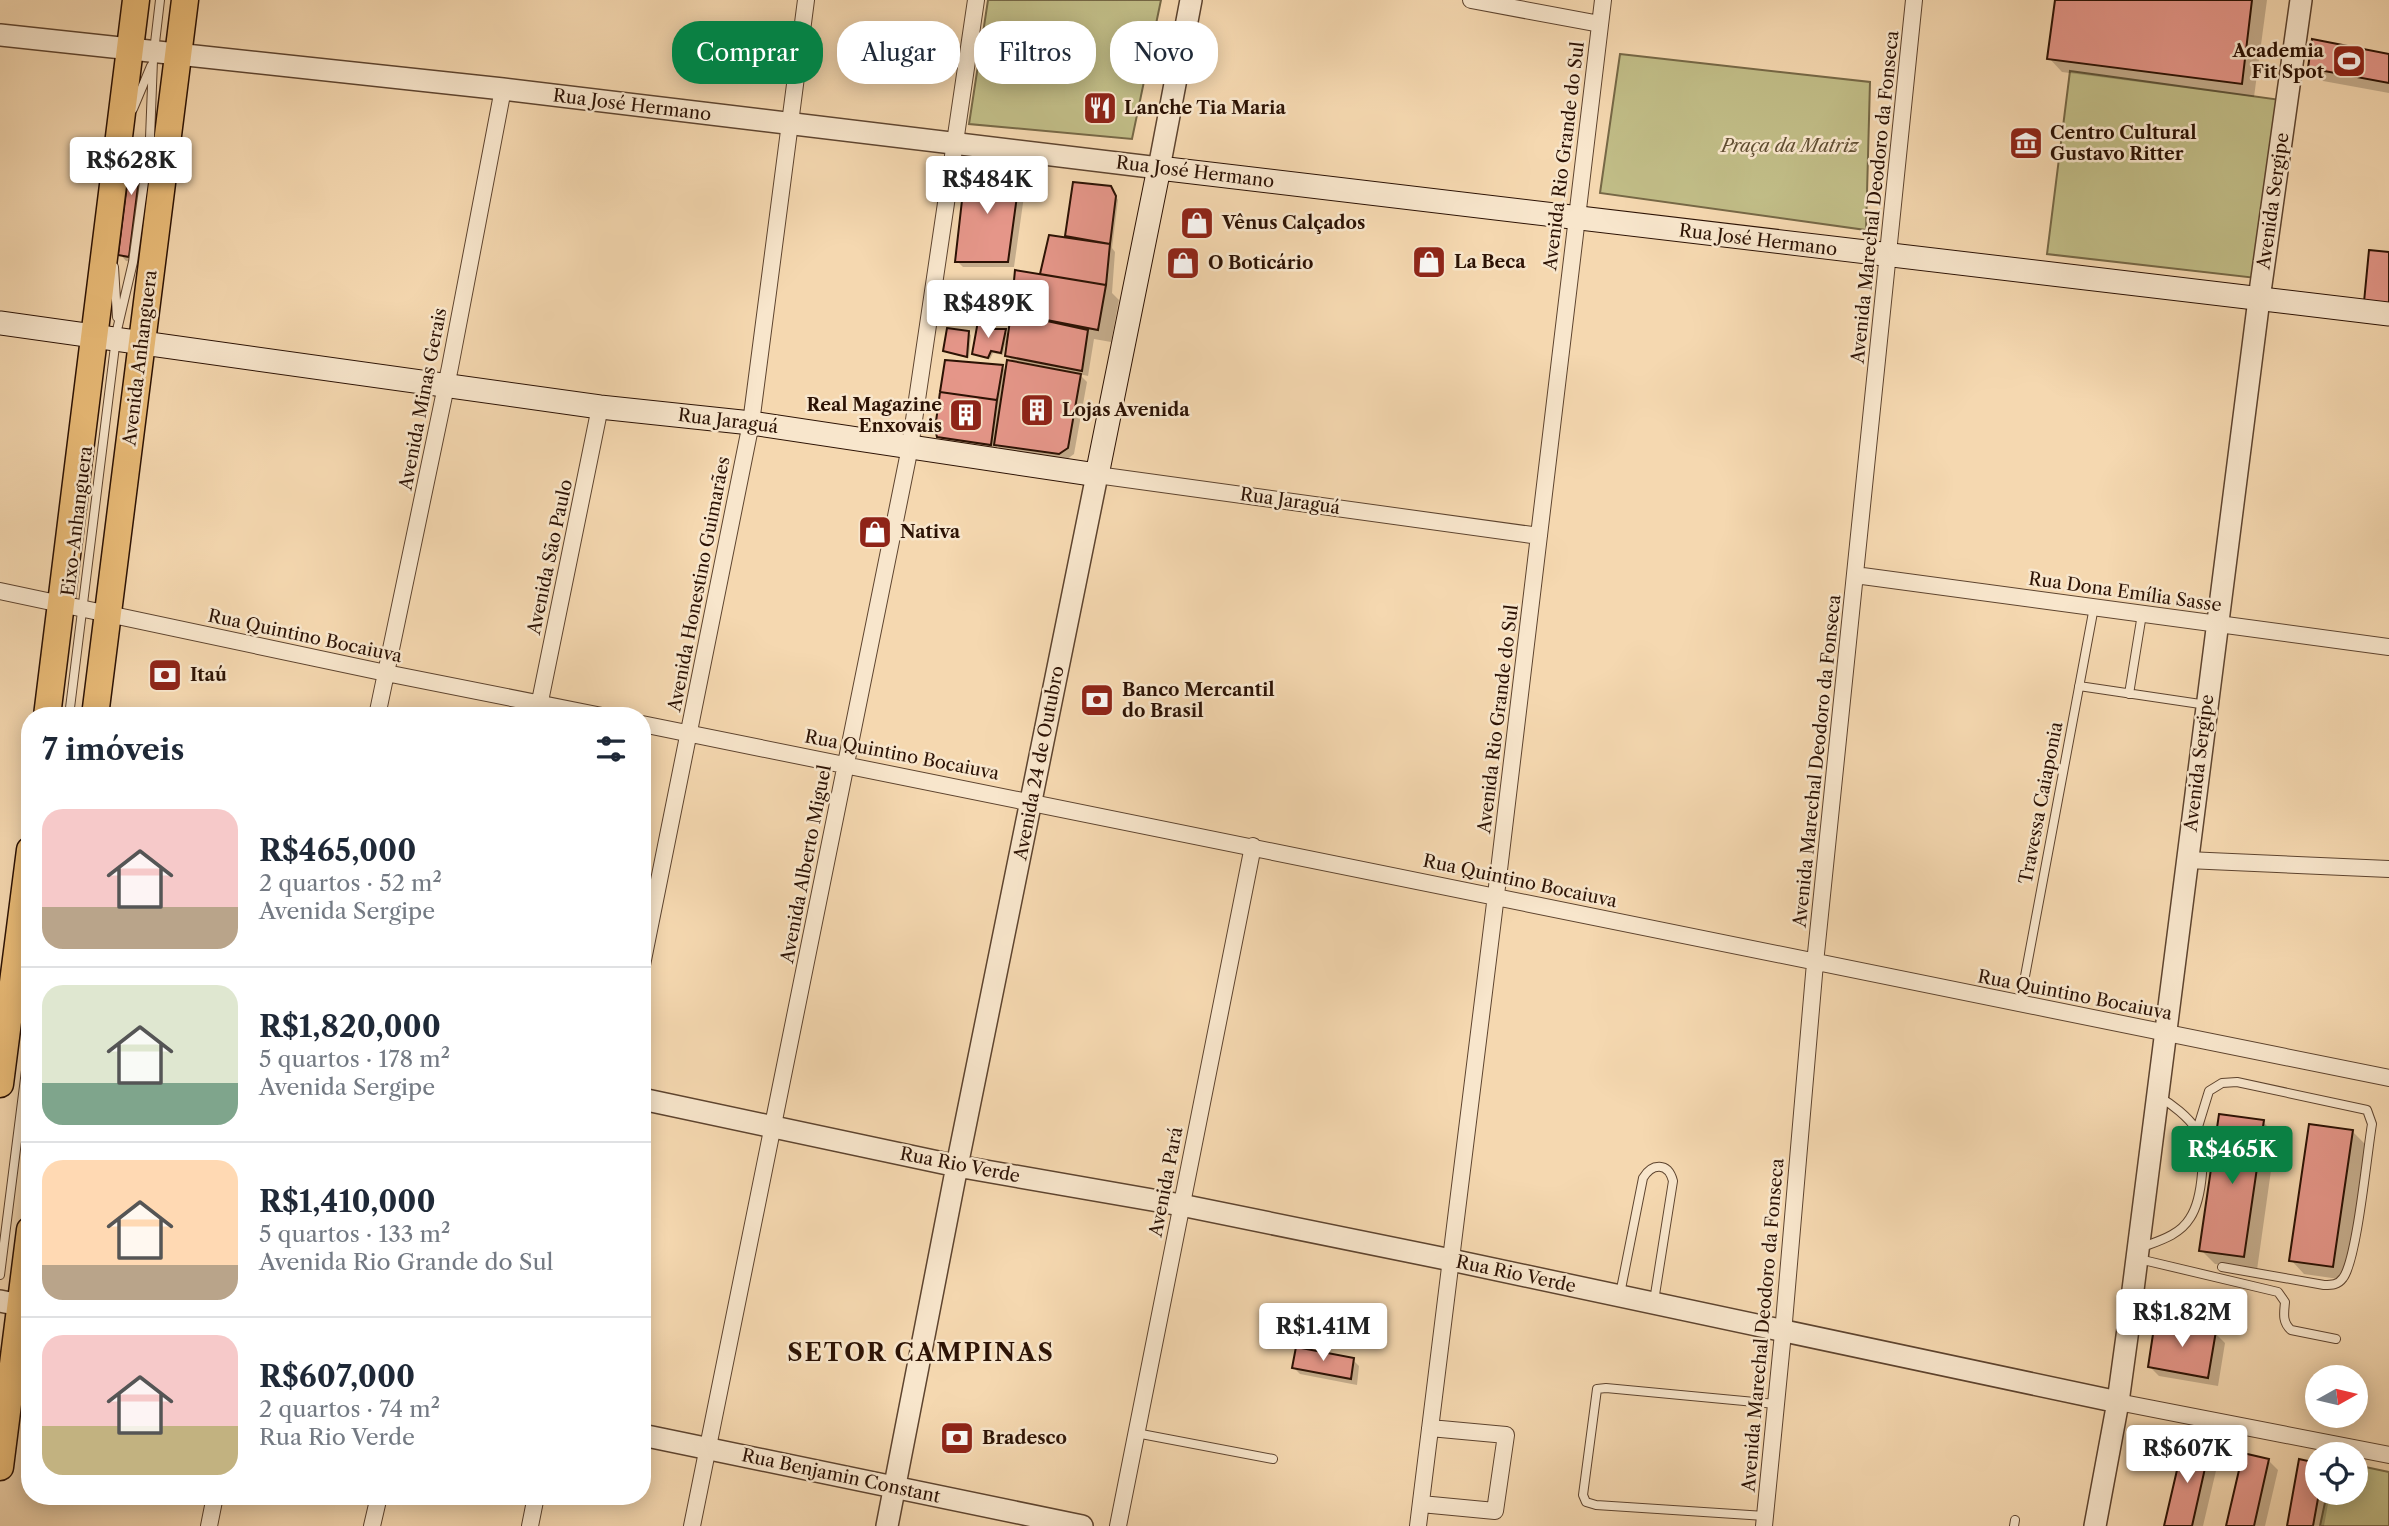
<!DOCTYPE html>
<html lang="pt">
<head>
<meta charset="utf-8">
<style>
  :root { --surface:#fff; --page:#f6f6f7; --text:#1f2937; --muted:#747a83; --line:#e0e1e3; --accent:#0b8043 }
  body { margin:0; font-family:"Libre Caslon Text",serif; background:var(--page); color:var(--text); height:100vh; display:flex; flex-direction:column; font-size:26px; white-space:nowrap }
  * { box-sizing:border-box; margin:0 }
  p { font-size:23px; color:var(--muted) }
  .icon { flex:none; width:38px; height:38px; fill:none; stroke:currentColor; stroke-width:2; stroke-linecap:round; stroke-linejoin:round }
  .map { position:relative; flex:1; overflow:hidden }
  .sheet { position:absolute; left:21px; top:707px; width:630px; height:798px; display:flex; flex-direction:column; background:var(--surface); border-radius:28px; box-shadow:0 4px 18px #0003 }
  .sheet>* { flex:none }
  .banner { position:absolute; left:672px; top:21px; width:665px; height:63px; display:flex; gap:14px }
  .needle { width:46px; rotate:82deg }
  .buttons { position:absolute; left:2305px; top:1365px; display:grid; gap:14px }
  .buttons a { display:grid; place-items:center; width:63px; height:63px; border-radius:50%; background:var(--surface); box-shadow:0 4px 18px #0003; font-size:35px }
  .price { position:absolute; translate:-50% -60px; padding:0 16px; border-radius:7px; background:#fff; color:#222; font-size:23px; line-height:46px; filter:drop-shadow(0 2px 4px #0008) }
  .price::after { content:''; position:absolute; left:50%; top:42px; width:21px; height:16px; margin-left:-10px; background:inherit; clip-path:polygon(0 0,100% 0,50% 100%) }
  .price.selected { background:var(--accent); color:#fff }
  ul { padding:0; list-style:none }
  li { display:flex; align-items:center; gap:21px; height:175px; padding:0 21px }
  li+li { border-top:2px solid var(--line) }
  li span { display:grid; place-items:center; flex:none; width:196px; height:140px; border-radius:21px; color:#555 }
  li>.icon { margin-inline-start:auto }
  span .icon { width:84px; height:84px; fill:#fffc; stroke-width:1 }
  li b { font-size:30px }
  h2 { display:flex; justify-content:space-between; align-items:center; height:84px; padding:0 21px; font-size:30px }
  .pill { padding:0 24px; border-radius:28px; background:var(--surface); box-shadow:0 4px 18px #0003; font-size:24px; line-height:63px }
  .pill.selected { background:var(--accent); color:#fff }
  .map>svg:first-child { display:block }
  .park { fill:#c1bd87; stroke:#766846; stroke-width:2 }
  .shadow { fill:#0003 }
  .building { fill:#e59689; stroke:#2c1204; stroke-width:2 }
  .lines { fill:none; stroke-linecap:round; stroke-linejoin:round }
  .service-casing { stroke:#5e442f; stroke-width:10 }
  .minor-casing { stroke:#5e442f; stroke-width:18 }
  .tertiary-casing { stroke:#5e442f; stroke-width:24 }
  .secondary-casing { stroke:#2c1204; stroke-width:25 }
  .primary-casing { stroke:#2c1204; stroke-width:29 }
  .service { stroke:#f8e6cc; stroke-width:8 }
  .minor { stroke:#f8e6cc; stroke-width:16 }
  .tertiary { stroke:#f8e6cc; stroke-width:21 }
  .secondary { stroke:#f8e6cc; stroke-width:23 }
  .primary { stroke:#eabc78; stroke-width:26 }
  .labels { text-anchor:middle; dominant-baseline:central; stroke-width:5; stroke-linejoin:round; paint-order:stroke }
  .poi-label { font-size:18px; font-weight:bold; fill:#2c1204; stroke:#f8e6cc; text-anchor:start }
  .street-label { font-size:18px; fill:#2c1204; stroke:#f8e6cc }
  .park-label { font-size:18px; font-style:italic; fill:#604e32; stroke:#f8e6cc }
  .district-label { font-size:24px; font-weight:bold; letter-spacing:2px; fill:#2c1204; stroke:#f8e6cc }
</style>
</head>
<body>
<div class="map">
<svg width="2389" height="1526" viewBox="0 0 2389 1526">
  <rect width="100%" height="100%" fill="#f5d8b0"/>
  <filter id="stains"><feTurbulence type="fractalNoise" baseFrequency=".00286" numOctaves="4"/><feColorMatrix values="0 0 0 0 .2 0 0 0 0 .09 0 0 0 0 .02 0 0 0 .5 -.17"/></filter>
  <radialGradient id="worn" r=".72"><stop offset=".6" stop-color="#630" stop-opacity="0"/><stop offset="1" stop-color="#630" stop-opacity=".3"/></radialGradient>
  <!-- park -->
  <path class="park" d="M988 0H1161L1132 139 969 124Z
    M1620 54 1870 82 1866 230 1600 193Z
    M2070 71 2281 100 2256 278 2047 254Z
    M2356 1465 2389 1472V1526H2320L2327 1493H2356Z"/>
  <!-- shadow -->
  <path class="shadow" d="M2056 0H2267L2254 97 2062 72 2049 58Z
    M2389 56V93L2323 81 2310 67Z
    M143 141 150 147 135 262 126 261 120 254Z
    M1020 176 1026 182 1014 267H963L957 261Z
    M1113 191 1118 200 1112 248 1115 252 1112 293 1119 300 1111 342 1094 339 1088 376 1079 374 1087 382 1074 454 1066 460 1003 451 997 446V450L945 442 939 436 1002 367 1007 372 1015 363 1007 355 1008 346 1005 345 1003 355 993 353 990 359 974 353 991 324 996 331H1005L1009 335 1012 313 1041 276 1050 237 1071 240 1066 236Z
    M968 333 971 335 969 358 948 353 945 351Z
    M2263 1122 2276 1135 2257 1270 2215 1264 2201 1250Z
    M2353 1132 2366 1145 2346 1280 2304 1274 2291 1260Z
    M2215 1333 2225 1343 2218 1386 2159 1376 2149 1366Z
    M1353 1360 1359 1366 1357 1385 1300 1374 1294 1368Z
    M2209 1448 2219 1458 2203 1526H2166Z
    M2268 1460 2278 1470 2265 1526H2228Z
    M2317 1465V1493H2330L2324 1526H2289Z"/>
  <!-- building -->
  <path class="building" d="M2055 0H2252L2242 84 2047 59Z
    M2312 39 2389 54V83L2308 68Z
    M133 138 144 139 129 257 118 255Z
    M972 168 1020 174 1008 262H955L965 174Z
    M1073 182 1111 186 1116 196 1110 244 1065 236Z
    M1049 235 1110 244 1106 285 1040 274Z
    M2369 250 2389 252V304L2364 302Z
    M1015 270 1106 285 1098 330 1011 313Z
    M1011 313 1088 330 1082 371 1005 356Z
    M978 321 992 322 994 329H1006L1001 353 991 351 988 358 972 354Z
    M947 328 969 331 967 357 943 351Z
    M945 360 1003 365 997 400 940 392Z
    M1007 360 1081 374 1068 448 1059 454 994 445Z
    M940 392 997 400 991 445 937 437 935 429Z
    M2219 1114 2264 1120 2244 1257 2199 1251Z
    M2309 1124 2353 1130 2333 1267 2289 1261Z
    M2155 1321 2216 1331 2208 1378 2148 1367Z
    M1296 1347 1354 1358 1351 1379 1292 1368Z
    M2184 1440 2210 1446 2192 1526H2164Z
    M2243 1453 2269 1459 2254 1526H2226Z
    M2299 1459 2317 1463V1493H2319L2313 1526H2287Z"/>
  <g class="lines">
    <!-- service casing -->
    <g class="service-casing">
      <path id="service" d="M133 109 151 66
        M114 267 117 317
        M2079 686 2207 705
        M2129 694 2142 614
        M69 716 117 330 133 262 150 138 153 60 160 0
        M2020 1003 2094 607
        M2197 1130 2209 1091 2222 1083 2237 1082 2367 1110 2372 1124C2367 1153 2357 1260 2343 1278 2338 1285 2332 1285 2324 1285L2222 1267
        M2140 1248C2158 1241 2179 1236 2190 1218 2202 1200 2208 1147 2196 1129 2188 1117 2172 1104 2159 1097
        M2139 1259 2278 1292 2285 1302C2284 1313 2282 1322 2291 1330L2336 1339
        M0 1275 30 1039
        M1620 1294 1643 1178C1652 1163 1668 1162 1673 1181L1654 1301
        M1136 1433 1273 1459
        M1765 1516 1596 1505 1586 1502 1583 1495 1597 1389 1606 1388 1776 1404
        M2014 1526 2015 1520"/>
    </g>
    <!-- minor casing -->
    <g class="minor-casing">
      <path id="minor" d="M1471 0 1600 24
        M1097 475 1539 536
        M1855 575 2389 647
        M0 591 386 673 602 716
        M377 716 450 367 503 89
        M537 716 600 407
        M642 724 2389 1078
        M2187 860 2389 869
        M642 965 751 423 806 0
        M2118 1402 2389 1455
        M1421 1504 1495 1511 1506 1435 1430 1428
        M209 1526 215 1496
        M372 1526 379 1496
        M530 1526 536 1496
        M692 1526 910 447 976 0
        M1118 1526 1253 846
        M1418 1526 1496 895 1603 0
        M1764 1526 1783 1333 1815 963 1914 0"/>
    </g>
    <!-- tertiary casing -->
    <g class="tertiary-casing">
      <path id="tertiary" d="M0 35 503 89 1159 168 1191 0
        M642 1099 957 1166 1181 1205 1451 1260 2118 1402
        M0 1301 30 1307
        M642 1435 1082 1526
        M887 1526 957 1166 1097 475
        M2095 1526 2118 1402 2128 1329 2259 299 2301 0"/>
    </g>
    <!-- secondary casing -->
    <g class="secondary-casing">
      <path id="secondary" d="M0 323 600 407 751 423 1097 475 1159 168 2389 314"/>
    </g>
    <!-- primary casing -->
    <g class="primary-casing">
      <path id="primary" d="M47 716 136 0
        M95 716 185 0
        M0 1084 30 850
        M0 1467 30 1230"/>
    </g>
    <!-- service -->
    <use href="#service" class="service"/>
    <!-- minor -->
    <use href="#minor" class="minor"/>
    <!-- tertiary -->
    <use href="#tertiary" class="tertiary"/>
    <!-- secondary -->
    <use href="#secondary" class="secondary"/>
    <!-- primary -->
    <use href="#primary" class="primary"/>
  </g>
  <!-- icons -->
  <defs>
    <g id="stadium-square" transform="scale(1.75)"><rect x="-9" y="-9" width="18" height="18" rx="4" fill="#8f2418" stroke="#f8e6cc"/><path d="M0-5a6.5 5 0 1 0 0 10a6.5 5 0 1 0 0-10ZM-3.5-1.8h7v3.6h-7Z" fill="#fff"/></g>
    <g id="restaurant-square" transform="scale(1.75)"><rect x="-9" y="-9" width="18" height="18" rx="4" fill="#8f2418" stroke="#f8e6cc"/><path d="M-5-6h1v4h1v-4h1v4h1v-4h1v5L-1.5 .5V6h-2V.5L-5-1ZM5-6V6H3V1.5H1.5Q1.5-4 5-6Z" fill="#fff"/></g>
    <g id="museum-square" transform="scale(1.75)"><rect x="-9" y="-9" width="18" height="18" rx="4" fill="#8f2418" stroke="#f8e6cc"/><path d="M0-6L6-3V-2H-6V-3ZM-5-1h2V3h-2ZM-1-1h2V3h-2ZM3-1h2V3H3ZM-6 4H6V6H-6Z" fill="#fff"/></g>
    <g id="shop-square" transform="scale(1.75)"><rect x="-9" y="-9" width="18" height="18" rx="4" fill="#8f2418" stroke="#f8e6cc"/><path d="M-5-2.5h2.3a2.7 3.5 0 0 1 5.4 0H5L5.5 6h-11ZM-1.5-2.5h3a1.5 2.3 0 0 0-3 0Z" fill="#fff"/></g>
    <g id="building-square" transform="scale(1.75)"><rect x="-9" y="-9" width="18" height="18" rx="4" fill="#8f2418" stroke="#f8e6cc"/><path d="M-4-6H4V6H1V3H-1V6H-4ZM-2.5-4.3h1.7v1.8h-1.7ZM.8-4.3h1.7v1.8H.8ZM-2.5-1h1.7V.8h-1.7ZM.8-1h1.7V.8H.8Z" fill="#fff"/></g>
    <g id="bank-square" transform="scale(1.75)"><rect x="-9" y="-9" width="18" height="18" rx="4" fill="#8f2418" stroke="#f8e6cc"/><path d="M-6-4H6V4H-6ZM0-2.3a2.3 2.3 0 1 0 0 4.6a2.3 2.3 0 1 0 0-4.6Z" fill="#fff"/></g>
  </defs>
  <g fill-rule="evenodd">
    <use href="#stadium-square" x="2349" y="61"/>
    <use href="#restaurant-square" x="1100" y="108"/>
    <use href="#museum-square" x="2026" y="143"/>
    <use href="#shop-square" x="1197" y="223"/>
    <use href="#shop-square" x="1429" y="262"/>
    <use href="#shop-square" x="1183" y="263"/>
    <use href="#building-square" x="1037" y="410"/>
    <use href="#building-square" x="966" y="415"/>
    <use href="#shop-square" x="875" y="532"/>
    <use href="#bank-square" x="165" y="675"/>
    <use href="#bank-square" x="1097" y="700"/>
    <use href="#bank-square" x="957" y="1438"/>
  </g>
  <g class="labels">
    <!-- poi labels -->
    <g class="poi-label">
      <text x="2324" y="51" text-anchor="end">Academia<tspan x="2324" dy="21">Fit Spot</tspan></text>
      <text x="1124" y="108">Lanche Tia Maria</text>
      <text x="2050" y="133">Centro Cultural<tspan x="2050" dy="21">Gustavo Ritter</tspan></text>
      <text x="1222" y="223">Vênus Calçados</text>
      <text x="1454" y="262">La Beca</text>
      <text x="1208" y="263">O Boticário</text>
      <text x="942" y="405" text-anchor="end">Real Magazine<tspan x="942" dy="21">Enxovais</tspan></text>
      <text x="1062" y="410">Lojas Avenida</text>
      <text x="900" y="532">Nativa</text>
      <text x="190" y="675">Itaú</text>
      <text x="1122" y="690">Banco Mercantil<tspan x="1122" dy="21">do Brasil</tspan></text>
      <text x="982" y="1438">Bradesco</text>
    </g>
    <!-- street labels -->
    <g class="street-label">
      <text transform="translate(632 105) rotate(7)">Rua José Hermano</text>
      <text transform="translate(1564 156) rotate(-83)">Avenida Rio Grande do Sul</text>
      <text transform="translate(1195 172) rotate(7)">Rua José Hermano</text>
      <text transform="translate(1875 197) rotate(-84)">Avenida Marechal Deodoro da Fonseca</text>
      <text transform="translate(2273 201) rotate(-82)">Avenida Sergipe</text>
      <text transform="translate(1758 240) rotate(7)">Rua José Hermano</text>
      <text transform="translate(140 358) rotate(-83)">Avenida Anhanguera</text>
      <text transform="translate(423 399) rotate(-79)">Avenida Minas Gerais</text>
      <text transform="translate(728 421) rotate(7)">Rua Jaraguá</text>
      <text transform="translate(1290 501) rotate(8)">Rua Jaraguá</text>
      <text transform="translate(77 521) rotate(-83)">Eixo-Anhanguera</text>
      <text transform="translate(550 557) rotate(-78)">Avenida São Paulo</text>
      <text transform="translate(699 584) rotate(-79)">Avenida Honestino Guimarães</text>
      <text transform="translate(2125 592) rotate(8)">Rua Dona Emília Sasse</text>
      <text transform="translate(305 636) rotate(12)">Rua Quintino Bocaiuva</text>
      <text transform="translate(1498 719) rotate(-83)">Avenida Rio Grande do Sul</text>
      <text transform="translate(902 755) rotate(11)">Rua Quintino Bocaiuva</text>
      <text transform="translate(1817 761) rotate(-84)">Avenida Marechal Deodoro da Fonseca</text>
      <text transform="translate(1039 763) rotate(-79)">Avenida 24 de Outubro</text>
      <text transform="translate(2199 763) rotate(-83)">Avenida Sergipe</text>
      <text transform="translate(2041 803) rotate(-79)">Travessa Caiaponia</text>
      <text transform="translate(806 864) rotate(-79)">Avenida Alberto Miguel</text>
      <text transform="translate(1520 881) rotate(12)">Rua Quintino Bocaiuva</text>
      <text transform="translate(2075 995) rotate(11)">Rua Quintino Bocaiuva</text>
      <text transform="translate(960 1165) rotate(11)">Rua Rio Verde</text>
      <text transform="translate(1166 1182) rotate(-79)">Avenida Pará</text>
      <text transform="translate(1516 1274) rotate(12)">Rua Rio Verde</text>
      <text transform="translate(1763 1325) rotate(-85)">Avenida Marechal Deodoro da Fonseca</text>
      <text transform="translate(841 1476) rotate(12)">Rua Benjamin Constant</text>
    </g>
    <!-- park labels -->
    <g class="park-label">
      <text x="1790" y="146">Praça da Matriz</text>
    </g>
    <!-- district labels -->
    <g class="district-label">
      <text x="921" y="1352">SETOR CAMPINAS</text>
    </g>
  </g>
  <rect width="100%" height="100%" filter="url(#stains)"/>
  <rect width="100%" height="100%" fill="url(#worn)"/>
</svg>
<div class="buttons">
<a><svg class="needle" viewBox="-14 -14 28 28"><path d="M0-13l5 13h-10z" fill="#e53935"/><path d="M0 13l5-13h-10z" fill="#747a83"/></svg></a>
<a><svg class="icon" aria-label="locate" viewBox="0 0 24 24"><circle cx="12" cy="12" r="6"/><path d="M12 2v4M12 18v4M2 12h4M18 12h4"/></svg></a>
</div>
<b class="price" style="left:131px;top:197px">R$628K</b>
<b class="price" style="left:987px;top:216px">R$484K</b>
<b class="price" style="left:988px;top:340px">R$489K</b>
<b class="price selected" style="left:2232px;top:1186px">R$465K</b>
<b class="price" style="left:2182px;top:1349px">R$1.82M</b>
<b class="price" style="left:1323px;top:1363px">R$1.41M</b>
<b class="price" style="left:2187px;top:1485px">R$607K</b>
<div class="banner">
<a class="pill selected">Comprar</a>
<a class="pill">Alugar</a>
<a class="pill">Filtros</a>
<a class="pill">Novo</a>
</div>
<section class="sheet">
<h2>7 imóveis<svg class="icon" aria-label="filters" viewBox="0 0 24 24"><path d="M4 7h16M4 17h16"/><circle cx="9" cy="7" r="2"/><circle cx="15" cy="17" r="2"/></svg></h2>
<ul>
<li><span style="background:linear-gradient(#f6c9c9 70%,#b9a48a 0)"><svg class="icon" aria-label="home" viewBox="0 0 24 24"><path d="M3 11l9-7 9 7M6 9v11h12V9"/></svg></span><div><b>R$465,000</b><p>2 quartos · 52 m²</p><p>Avenida Sergipe</p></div></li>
<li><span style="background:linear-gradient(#dfe7d0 70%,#7fa58c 0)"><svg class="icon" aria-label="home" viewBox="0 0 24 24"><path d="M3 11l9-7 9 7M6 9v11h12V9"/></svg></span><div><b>R$1,820,000</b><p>5 quartos · 178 m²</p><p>Avenida Sergipe</p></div></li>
<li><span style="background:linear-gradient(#ffd9b3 75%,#b9a48a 0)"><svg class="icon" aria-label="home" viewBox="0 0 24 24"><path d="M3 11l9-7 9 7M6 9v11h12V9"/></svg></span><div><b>R$1,410,000</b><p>5 quartos · 133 m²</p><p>Avenida Rio Grande do Sul</p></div></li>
<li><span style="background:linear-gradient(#f6c9c9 65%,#c2b280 0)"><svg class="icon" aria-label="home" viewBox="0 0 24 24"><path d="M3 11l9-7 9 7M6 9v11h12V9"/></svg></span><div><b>R$607,000</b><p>2 quartos · 74 m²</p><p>Rua Rio Verde</p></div></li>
</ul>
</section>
</div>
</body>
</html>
